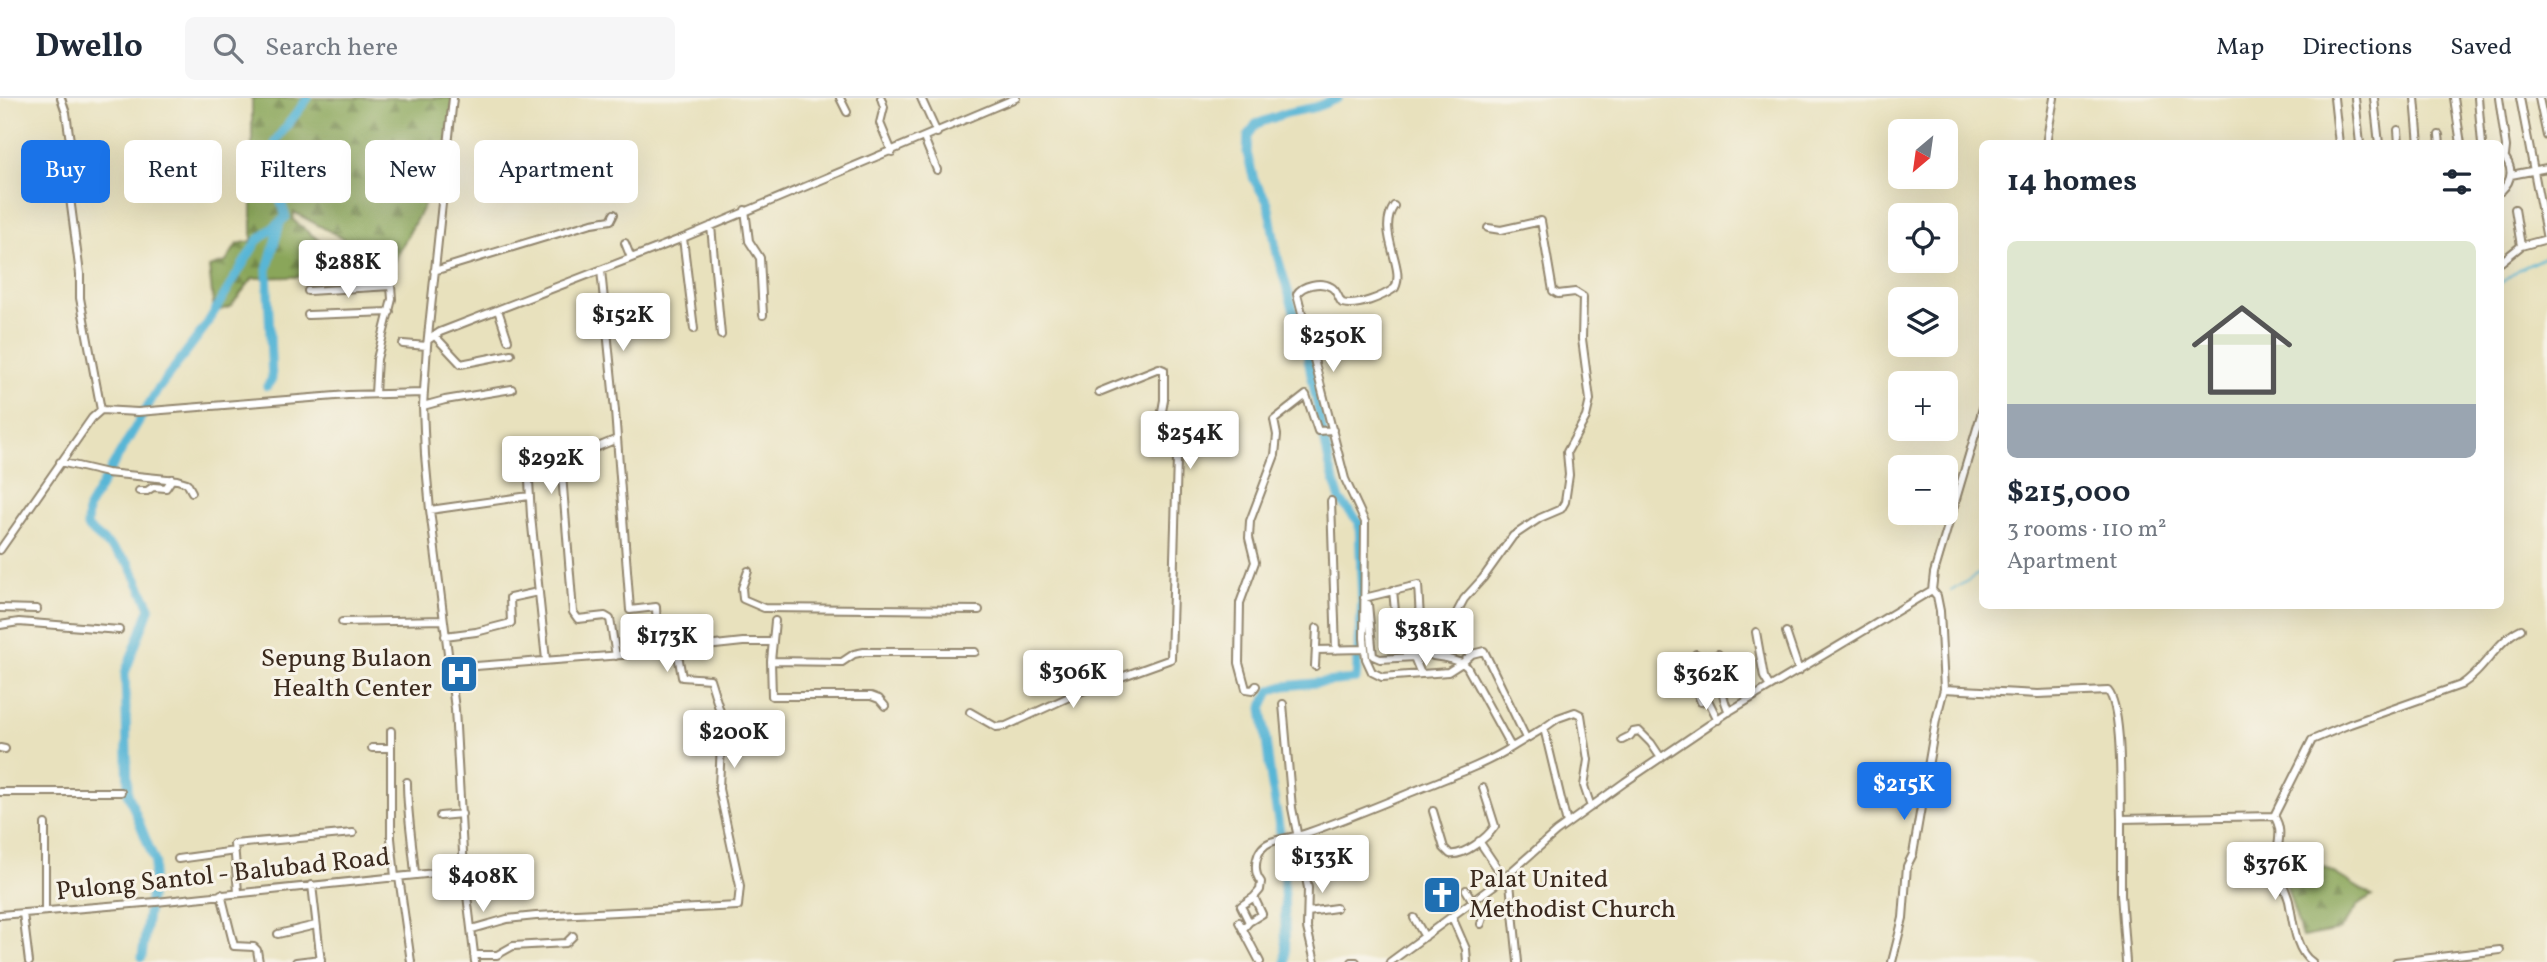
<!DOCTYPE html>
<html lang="en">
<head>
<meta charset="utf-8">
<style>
  :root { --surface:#fff; --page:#f6f6f7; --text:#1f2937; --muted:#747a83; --line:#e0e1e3; --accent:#1a73e8 }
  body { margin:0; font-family:Vollkorn,serif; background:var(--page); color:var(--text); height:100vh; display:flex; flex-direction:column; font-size:26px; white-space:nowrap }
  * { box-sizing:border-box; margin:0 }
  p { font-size:23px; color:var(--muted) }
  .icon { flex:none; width:38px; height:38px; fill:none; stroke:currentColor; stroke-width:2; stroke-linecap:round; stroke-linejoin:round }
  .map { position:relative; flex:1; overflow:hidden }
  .panel { position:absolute; left:1979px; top:42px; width:525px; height:469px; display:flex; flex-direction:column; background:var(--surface); border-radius:10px; box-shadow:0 7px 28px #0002 }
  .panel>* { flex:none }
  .guide { position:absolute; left:21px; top:42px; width:665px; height:63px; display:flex; gap:14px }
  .needle { width:46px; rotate:209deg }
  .buttons { position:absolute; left:1888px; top:21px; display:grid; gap:14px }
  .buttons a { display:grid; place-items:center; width:70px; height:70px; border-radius:10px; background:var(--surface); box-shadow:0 7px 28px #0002; font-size:35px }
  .price { position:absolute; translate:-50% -60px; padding:0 16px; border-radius:7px; background:#fff; color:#222; font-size:23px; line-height:46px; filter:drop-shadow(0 2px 4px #0008) }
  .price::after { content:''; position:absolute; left:50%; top:42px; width:21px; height:16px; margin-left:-10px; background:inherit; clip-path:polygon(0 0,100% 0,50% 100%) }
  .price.selected { background:var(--accent); color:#fff }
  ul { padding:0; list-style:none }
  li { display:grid; align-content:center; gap:14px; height:371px; padding:0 28px }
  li+li { border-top:2px solid var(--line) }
  li span { display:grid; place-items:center; height:217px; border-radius:10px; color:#555 }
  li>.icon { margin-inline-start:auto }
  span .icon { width:126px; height:126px; fill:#fffc; stroke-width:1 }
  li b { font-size:30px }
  h2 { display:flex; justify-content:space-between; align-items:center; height:84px; padding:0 28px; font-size:30px }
  .tag { padding:0 24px; border-radius:10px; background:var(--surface); box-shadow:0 7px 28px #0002; font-size:24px; line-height:63px }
  .tag.selected { background:var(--accent); color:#fff }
  header { display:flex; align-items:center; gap:42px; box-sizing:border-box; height:98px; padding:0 35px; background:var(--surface); border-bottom:2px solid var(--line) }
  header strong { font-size:33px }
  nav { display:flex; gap:38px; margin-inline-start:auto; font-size:24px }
  .search { width:490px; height:63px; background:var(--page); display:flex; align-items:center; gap:18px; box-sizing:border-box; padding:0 24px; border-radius:10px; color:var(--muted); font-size:26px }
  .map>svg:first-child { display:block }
  .forest { fill:url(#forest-firs); stroke:#62683c; stroke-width:2 }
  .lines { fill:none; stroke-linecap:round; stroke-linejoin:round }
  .stream { stroke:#58b6d6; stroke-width:2 }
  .river { stroke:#58b6d6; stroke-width:9 }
  .minor-casing { stroke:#92866e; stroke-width:10 }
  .minor { stroke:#fff; stroke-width:6 }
  .labels { text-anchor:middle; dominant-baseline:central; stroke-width:6; stroke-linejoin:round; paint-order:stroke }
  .poi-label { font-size:26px; fill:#3b2a1e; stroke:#f7f3e8; text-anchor:end }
  .street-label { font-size:26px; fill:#3b2a1e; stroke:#f7f3e8 }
</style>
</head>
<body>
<header>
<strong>Dwello</strong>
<div class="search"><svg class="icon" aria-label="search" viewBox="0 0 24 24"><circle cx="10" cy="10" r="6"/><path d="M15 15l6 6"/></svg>Search here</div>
<nav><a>Map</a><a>Directions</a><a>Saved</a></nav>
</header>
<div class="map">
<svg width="2547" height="864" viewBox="0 0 2547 864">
  <defs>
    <pattern id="forest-firs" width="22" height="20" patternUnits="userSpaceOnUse" patternTransform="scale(1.75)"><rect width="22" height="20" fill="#8aa65a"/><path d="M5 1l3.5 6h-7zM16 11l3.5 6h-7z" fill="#72874a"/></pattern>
  </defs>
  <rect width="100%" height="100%" fill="#f7f3e8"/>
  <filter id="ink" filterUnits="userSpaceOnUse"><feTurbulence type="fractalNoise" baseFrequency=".0143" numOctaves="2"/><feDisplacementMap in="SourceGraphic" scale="14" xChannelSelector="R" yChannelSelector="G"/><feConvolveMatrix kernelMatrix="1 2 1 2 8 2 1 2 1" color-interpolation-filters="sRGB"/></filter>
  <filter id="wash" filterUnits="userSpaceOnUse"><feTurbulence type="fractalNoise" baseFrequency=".00686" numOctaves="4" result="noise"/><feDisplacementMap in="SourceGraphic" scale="28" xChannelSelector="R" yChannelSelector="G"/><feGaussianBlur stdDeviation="1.57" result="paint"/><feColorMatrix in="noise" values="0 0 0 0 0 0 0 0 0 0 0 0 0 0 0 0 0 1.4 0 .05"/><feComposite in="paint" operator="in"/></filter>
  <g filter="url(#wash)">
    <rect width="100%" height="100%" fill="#e8e1bd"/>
    <!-- forest -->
    <path class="forest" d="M252 0H453L445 68 392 167 294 114 293 122 321 144 324 178 253 180 230 209 214 214 209 169 226 164 237 146 252 143Z
      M2282 751 2296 759 2300 769H2324L2372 798 2357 808 2340 832 2302 839 2280 766Z"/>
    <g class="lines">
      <!-- stream -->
      <path class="stream" d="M2501 185 2518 172 2547 158
        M1951 493 1983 473"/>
      <!-- river -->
      <path class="river" d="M267 288 272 281 267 172 280 125
        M142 859 155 764 128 696 125 575 150 509 129 465 87 429 88 410 156 294 205 229 257 143 286 119 270 70 276 42 308 0
        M1286 864 1283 751 1271 682 1262 610 1270 593 1284 588 1356 581 1362 505 1359 424 1340 402 1330 369 1307 256 1277 157 1268 105 1254 82 1247 55 1248 38 1256 26 1287 15 1316 9 1338 0"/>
    </g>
  </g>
  <g filter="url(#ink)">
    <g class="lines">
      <!-- minor casing -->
      <g class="minor-casing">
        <path id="minor" d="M61 0 66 15 75 78 70 100 80 176V200L101 312
          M453 0 427 248 423 308 425 357 430 412 455 611 464 772 475 864
          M840 0 847 14
          M881 0 884 9 880 25 892 54
          M921 0 937 35
          M2334 0 2339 46
          M2355 0 2360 46
          M2374 0 2379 46
          M2415 0 2419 46
          M2454 0 2461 46
          M2478 0 2482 46
          M2499 0 2506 49 2505 58
          M2520 0 2547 141
          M2539 0 2547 38
          M2398 32 2399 46
          M2439 37 2440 46
          M924 40 937 72
          M2046 46 2054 0
          M2511 77 2547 70
          M2501 93C2513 82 2514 69 2502 56
          M1394 108C1376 134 1406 169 1395 190 1382 199 1358 209 1342 205 1338 200 1337 192 1331 189 1321 183 1302 187 1297 196L1345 381 1365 424 1364 540 1366 561 1372 574 1382 579 1448 574 1462 565 1467 569 1510 647 1514 648 1544 630 1567 726
          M2515 111 2521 148
          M745 112 749 143 760 160 763 217
          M711 128 721 237
          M1488 130 1501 132 1541 123 1553 193 1558 196 1575 194 1583 199 1582 241 1590 302 1586 319 1567 354 1569 377 1565 404 1561 411 1540 420 1513 438 1483 480 1464 501 1454 520 1446 548V560L1462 565 1472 556 1484 553 1526 640
          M683 140 694 231
          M625 145 631 160
          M2501 164 2521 148 2547 141
          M601 172 615 313 630 512 656 509 658 553
          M434 173 592 125 611 122 614 116
          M308 193 391 188 392 201 377 261 375 296
          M498 212 508 242
          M308 217 390 214
          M434 237 461 266 511 256
          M428 242 440 234 683 140 1016 0
          M403 246 427 248
          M423 308 445 302 512 291
          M527 347 531 418 546 562
          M60 364 107 375 177 382 187 385 192 394
          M561 364 573 514 578 521 605 518 610 521 616 558
          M528 381 532 376 617 341
          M139 393H147L153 389 166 390 172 381
          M1331 403 1336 552
          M430 412 529 398
          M0 452 92 320 101 312 138 314 348 297 423 295
          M748 473 742 490 743 501 764 510 979 512
          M1393 492 1398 545 1425 543
          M1364 500 1418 487 1420 520 1426 552 1433 558 1446 560
          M1368 506 1373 558 1380 561 1414 559 1421 576
          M0 510 37 511
          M775 523 771 563 772 598H871L879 601 885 608
          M342 524 443 522
          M0 527 19 524 119 532
          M639 533 640 555
          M1756 534 1764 579 1770 589
          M1786 534 1799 573
          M445 538 476 534 511 525 510 500 538 494
          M631 538 633 556
          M1316 552 1364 551
          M1696 556 1708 602 1718 622
          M1718 556C1721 576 1720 596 1729 614
          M771 563 842 564 854 556 864 554H975
          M1315 568 1317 530
          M450 570 622 557 743 544H773
          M1742 576 1749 601
          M1256 588 1253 592 1246 591 1239 565 1240 505 1255 464 1249 440 1250 423 1275 357 1277 337 1274 322 1306 297 1318 333 1333 332
          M1944 591 2038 596 2108 593C2123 610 2120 695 2121 721L2274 718 2312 642 2350 626 2461 587C2485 572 2496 543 2521 531
          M1701 604 1694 587 1702 584
          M1283 606 1292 710 1308 790 1307 830 1315 864
          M970 614 996 629 1006 628 1082 593 1171 561 1177 361 1175 351 1159 330 1164 302V272L1159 270 1099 294
          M1544 630 1558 620 1575 614 1581 617 1588 662 1584 688 1591 709
          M391 633V740L395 779
          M1622 642 1630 638 1633 634 1639 633 1651 645 1661 660
          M0 650 5 651
          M372 650H391
          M407 684C407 716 413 746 415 777
          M0 694H121
          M1433 713 1444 750 1450 756C1464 758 1487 740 1495 728L1483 690
          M440 718 462 716
          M2274 718C2284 733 2277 745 2277 761 2277 777 2285 789 2289 803 2293 822 2295 853 2312 864
          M2121 721V796L2126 864
          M1479 743 1504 780
          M178 761 235 753
          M1509 775 1518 864
          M399 779 411 864
          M312 787 321 864
          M1466 792 1483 820 1481 826
          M238 794 234 746 353 735
          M221 796 234 848 254 849 257 852 259 864
          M1254 799 1260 792 1261 784C1252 773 1255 750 1271 744 1281 740 1296 739 1307 735 1341 723 1373 710 1407 696 1443 681 1481 669 1514 648
          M45 813V726
          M1308 814 1336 810
          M23 815 29 864
          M0 817 156 804 464 772
          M1452 819 1466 851 1467 864
          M1414 820 1425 839
          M1239 824 1260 864
          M472 831 507 821 536 818 738 808 740 788 719 691 722 620 710 581 682 579 677 551
          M1243 831 1249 824 1262 816 1254 799 1241 808 1249 824
          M278 836 316 827
          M474 857H497L513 848 566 845 573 838
          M296 864 321 861
          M1352 864H1356
          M1390 864 1504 780 1556 734 1625 684 1728 614 1932 492
          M1892 864 1903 820 1907 768 1913 756 1936 622 1944 591 1940 513 1937 498 1932 492 1934 475 1983 310
          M2396 864 2500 852"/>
      </g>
      <!-- minor -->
      <use href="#minor" class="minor"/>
    </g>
  </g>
  <!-- icons -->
  <defs>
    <g id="hospital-square" transform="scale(2.0125)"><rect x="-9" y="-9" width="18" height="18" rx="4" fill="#1f6fb2" stroke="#f7f3e8"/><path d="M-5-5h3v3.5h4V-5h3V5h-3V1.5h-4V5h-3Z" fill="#fff"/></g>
    <g id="church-square" transform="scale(2.0125)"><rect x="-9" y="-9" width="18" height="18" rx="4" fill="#1f6fb2" stroke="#f7f3e8"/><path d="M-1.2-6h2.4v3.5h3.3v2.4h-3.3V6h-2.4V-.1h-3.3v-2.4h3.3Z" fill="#fff"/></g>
  </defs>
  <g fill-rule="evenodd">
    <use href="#hospital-square" x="459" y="576"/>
    <use href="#church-square" x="1442" y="797"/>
  </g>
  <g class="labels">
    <!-- poi labels -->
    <g class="poi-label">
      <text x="432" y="561">Sepung Bulaon<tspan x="432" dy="30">Health Center</tspan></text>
      <text x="1469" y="782" text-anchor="start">Palat United<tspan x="1469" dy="30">Methodist Church</tspan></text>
    </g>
    <!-- street labels -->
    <g class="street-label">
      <text transform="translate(223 777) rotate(-6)">Pulong Santol - Balubad Road</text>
    </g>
  </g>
</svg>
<div class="buttons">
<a><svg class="needle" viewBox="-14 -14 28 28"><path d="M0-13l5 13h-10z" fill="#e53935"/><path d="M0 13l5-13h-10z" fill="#747a83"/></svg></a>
<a><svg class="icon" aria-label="locate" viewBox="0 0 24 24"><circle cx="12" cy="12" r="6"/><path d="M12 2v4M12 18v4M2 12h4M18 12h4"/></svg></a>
<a><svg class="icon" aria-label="layers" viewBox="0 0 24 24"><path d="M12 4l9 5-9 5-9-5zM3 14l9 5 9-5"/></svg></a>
<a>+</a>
<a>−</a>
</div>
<b class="price" style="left:348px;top:202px">$288K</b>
<b class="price" style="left:623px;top:255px">$152K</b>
<b class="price" style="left:1333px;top:276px">$250K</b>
<b class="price" style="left:1190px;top:373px">$254K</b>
<b class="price" style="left:551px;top:398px">$292K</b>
<b class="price" style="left:1426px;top:570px">$381K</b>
<b class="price" style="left:667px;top:576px">$173K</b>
<b class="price" style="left:1073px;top:612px">$306K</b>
<b class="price" style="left:1706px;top:614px">$362K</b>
<b class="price" style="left:734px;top:672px">$200K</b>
<b class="price selected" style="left:1904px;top:724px">$215K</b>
<b class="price" style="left:1322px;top:797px">$133K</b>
<b class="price" style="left:2275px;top:804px">$376K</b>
<b class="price" style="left:483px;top:816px">$408K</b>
<div class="guide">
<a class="tag selected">Buy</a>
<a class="tag">Rent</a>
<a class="tag">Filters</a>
<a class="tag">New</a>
<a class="tag">Apartment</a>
</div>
<section class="panel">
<h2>14 homes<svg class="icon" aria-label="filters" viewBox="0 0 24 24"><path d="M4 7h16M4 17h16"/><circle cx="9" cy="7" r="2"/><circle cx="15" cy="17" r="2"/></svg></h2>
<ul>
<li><span style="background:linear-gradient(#dfe7d0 75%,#9aa5b1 0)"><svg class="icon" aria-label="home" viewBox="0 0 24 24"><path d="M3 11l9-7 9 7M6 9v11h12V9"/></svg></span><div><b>$215,000</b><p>3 rooms · 110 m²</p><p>Apartment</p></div></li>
</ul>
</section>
</div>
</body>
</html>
